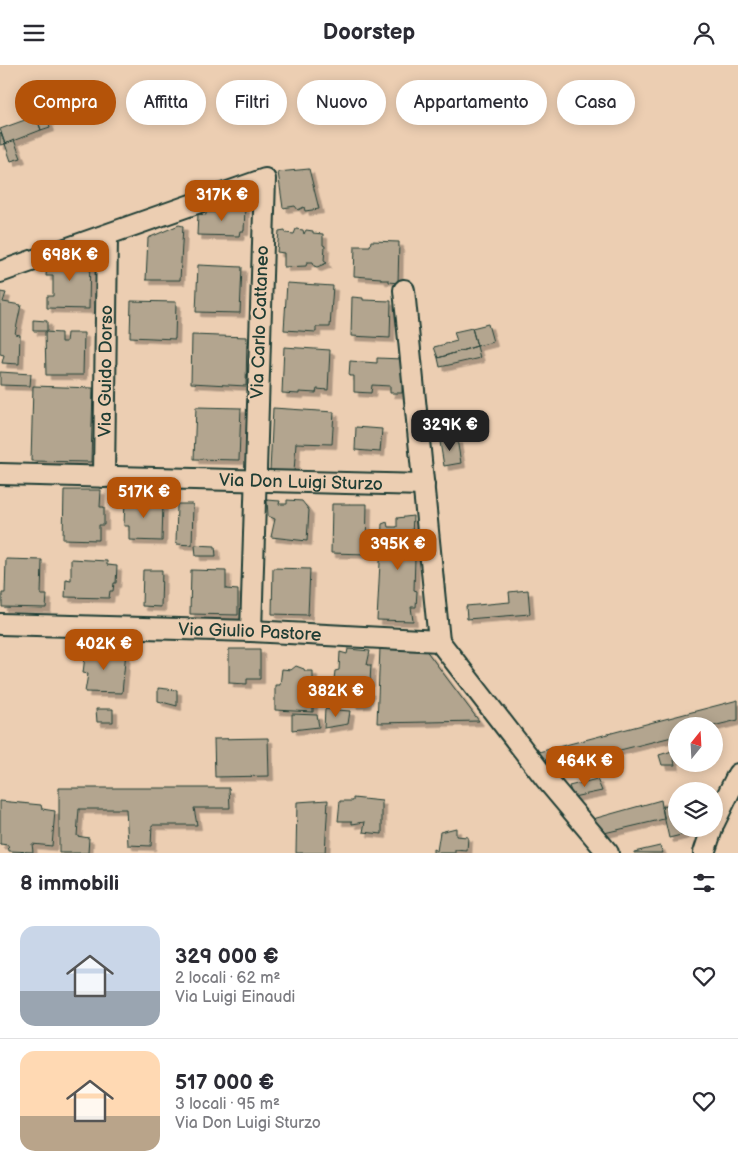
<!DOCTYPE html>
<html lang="it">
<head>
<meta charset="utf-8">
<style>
  :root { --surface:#fff; --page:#f7f7f7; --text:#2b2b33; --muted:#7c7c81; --line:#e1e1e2; --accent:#b45309 }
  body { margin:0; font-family:"Balsamiq Sans",sans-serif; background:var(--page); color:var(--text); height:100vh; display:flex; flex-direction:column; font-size:19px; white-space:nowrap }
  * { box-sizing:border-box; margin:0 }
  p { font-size:16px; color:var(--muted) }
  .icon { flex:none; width:28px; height:28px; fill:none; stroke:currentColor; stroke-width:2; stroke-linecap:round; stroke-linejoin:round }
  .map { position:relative; height:788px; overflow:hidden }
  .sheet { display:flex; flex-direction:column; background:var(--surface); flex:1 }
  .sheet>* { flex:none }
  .top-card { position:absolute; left:15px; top:15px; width:709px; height:45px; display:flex; gap:10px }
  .needle { width:32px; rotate:18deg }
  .fabs { position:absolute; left:668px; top:652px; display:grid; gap:10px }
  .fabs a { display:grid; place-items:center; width:55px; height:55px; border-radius:50%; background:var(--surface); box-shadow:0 2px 12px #0003; font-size:25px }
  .price { position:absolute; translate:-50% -42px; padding:0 11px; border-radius:10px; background:var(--accent); color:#fff; font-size:16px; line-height:32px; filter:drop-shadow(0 1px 2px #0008) }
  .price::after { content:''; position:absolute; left:50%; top:30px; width:15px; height:11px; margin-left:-8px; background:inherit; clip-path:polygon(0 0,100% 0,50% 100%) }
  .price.on { background:#222; color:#fff }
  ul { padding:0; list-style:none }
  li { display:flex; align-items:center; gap:15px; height:125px; padding:0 20px }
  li+li { border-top:1px solid var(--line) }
  li span { display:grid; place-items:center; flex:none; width:140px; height:100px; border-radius:15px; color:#555 }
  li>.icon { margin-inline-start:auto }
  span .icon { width:60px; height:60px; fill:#fffc; stroke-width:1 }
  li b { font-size:21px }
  h2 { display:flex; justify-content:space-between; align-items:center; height:60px; padding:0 20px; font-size:21px }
  .tag { padding:0 18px; border-radius:22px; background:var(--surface); box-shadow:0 2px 12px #0003; font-size:18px; line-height:45px }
  .tag.on { background:var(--accent); color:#fff }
  header { display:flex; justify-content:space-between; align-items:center; height:65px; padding:0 20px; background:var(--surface); font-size:22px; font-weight:600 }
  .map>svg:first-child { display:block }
  .building { fill:#b3a58f; stroke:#1f3d34; filter:url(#shadow) }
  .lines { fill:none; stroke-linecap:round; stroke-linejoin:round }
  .minor-casing { stroke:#1f3d34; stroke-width:24 }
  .minor { stroke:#ecceb2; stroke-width:20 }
  .labels { text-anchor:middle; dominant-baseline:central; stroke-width:4.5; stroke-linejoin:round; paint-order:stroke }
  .street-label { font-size:18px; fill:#1f3d34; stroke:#ecceb2 }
</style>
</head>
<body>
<header><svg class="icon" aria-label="menu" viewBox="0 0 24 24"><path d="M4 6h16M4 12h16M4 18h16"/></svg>Doorstep<svg class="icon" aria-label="person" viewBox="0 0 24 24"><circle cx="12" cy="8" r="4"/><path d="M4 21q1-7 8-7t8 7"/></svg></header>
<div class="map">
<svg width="738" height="788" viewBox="0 0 738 788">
  <defs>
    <filter id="shadow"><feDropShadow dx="4.5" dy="4.5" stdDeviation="0" flood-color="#0004"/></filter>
  </defs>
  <rect width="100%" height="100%" fill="#ecceb2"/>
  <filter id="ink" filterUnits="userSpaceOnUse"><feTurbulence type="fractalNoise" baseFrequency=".02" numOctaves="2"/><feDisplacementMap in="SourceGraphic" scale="10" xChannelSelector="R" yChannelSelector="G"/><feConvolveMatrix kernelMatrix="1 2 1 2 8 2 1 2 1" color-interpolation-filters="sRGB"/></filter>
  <g filter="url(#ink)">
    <!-- building -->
    <path class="building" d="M45 47 50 62 41 65 36 51Z
      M36 51 41 65 5 79 0 64Z
      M1 68 5 79 0 80V69Z
      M14 75 21 93 11 96 5 79Z
      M309 104 319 144 305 146 304 142 298 145 295 141 283 143 278 107Z
      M219 142 245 143 244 166H240L239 171 197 170 198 149 206 150V147H219Z
      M179 160 183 161 180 215H146L148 173Z
      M296 164 303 165 304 169 306 165 313 166V168L323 169V180L325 181 324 196 327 198 317 202 314 201 313 197H307L306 201 284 202V188L277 187 279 166 285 165 286 168 294 169Z
      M371 176 399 177 398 218 389 217V215H381V213L354 211 355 181H370Z
      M70 188H90L89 244 47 243V231H53V211H46L47 198 56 199V194L70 195Z
      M198 200 242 202 240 248 196 247Z
      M287 218 333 221 330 262H316V267L284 265Z
      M0 227 6 228 3 237 21 240 15 269 20 270 19 299 2 298 4 290 0 289Z
      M352 232 363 233V235L391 236 390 273 351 271Z
      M131 236 176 237 175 274 130 272Z
      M33 255 47 256V266H33Z
      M488 259 493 277 477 281 472 263Z
      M472 263 477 281 438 293 434 282 457 276 454 267Z
      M45 267 61 268V277H66L67 268H84L83 310H46Z
      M192 270 247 272 246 321 191 318Z
      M477 281 480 293 440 302 438 293Z
      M284 282 330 285 328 325 317 324 316 328 299 327V329L282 328Z
      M377 293 403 294 402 328H390V321L372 320 371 328 354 327V311H349L350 296 377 298Z
      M0 307 31 309 30 321 0 320Z
      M33 321 93 323 91 397 31 396Z
      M196 342 241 343 239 395 194 394Z
      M273 343 334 347 332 379 296 378 294 407 270 406Z
      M356 362 382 364 380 387 355 385Z
      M457 374 461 398 444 401 440 377Z
      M64 425H101L100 442H104V460H99V475L63 474Z
      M125 432 151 433V438H163L162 476 129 475V461H124Z
      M267 435 280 436 279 439H287V435L302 436 309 445 307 476 271 472 275 454 268 451Z
      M177 439H193L192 480 176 479Z
      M332 439H367L366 489 331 488Z
      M413 451 412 470H417L418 477H421L419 495 415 493 414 525 417 526 416 542H411L413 556 377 555 382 459 387 457 388 462H397V453Z
      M195 480 215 481 216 491H196Z
      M6 494 42 495 41 530H47L46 543 2 542V528H5Z
      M71 494 107 496V500L117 501 116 518H114L113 526H110L109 533 65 532 66 514 71 515Z
      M273 503 310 504 308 550 272 549Z
      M143 505H162L161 542 142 541Z
      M191 505 226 506V524L238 525V550L190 549Z
      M528 525 530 549 467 554 466 541 510 537 509 527Z
      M86 582 99 585 100 588 108 591 109 585 126 586 122 628 85 627 88 609 83 608Z
      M380 583 425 584 479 656 377 658Z
      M229 584H260V614H247V619L229 618Z
      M348 584 370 586 367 600H371L370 617 365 615 366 626H370L366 639H352L353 632 332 631 335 606 339 605 340 587 347 589Z
      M296 601 304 604 305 606H313V647L275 645V620H280L282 604 291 605Z
      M158 623 177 625V641L158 636Z
      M738 635V655L713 661H676V671L548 703 531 689Z
      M96 644H113V657H97Z
      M325 644 350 646 348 659 324 663Z
      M292 649 317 650 319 662 292 665Z
      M268 673 269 711 215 712 214 674Z
      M672 686 675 700H662L659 690Z
      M597 714 602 726 573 732 569 721Z
      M59 723H229L230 743H194L197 760H152L151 781 128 780 126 744H79L77 771 89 773 88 788H59Z
      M353 733 382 736V769L363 767 365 757 352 759V756H338L340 736H353Z
      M328 735 325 788H296L297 737Z
      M661 735 664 754 600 769 593 754Z
      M0 736 41 740 42 744 55 746 52 781 32 779 33 787 9 786 8 780 0 779Z
      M676 739V764H701V765L669 773 662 742Z
      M456 763V771L468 772 467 786 455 785V788H433V784L437 786 440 767Z
      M660 781 663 788H634V787Z"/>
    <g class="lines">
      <!-- minor casing -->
      <g class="minor-casing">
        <g id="minor">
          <path d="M0 207 265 114 251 566"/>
          <path d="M404 225 439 576 545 713 608 788"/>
          <path id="s1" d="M0 409 424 420"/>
          <path id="s2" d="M104 412 107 171"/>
          <path id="s3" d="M0 559 251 566 439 576"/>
          <path d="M714 758 738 709"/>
          <path d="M704 788 712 764"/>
        </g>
      </g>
      <!-- minor -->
      <use href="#minor" class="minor"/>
    </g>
  </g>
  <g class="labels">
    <!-- street labels -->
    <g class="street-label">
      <text transform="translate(260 257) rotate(-88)">Via Carlo Cattaneo</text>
      <text stroke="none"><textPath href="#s2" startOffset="106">Via Guido Dorso</textPath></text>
      <text stroke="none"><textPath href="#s1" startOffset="301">Via Don Luigi Sturzo</textPath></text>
      <text stroke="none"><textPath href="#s3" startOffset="250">Via Giulio Pastore</textPath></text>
    </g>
  </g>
</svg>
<div class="fabs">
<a><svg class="needle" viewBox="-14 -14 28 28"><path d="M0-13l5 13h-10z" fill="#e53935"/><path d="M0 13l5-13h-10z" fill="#7c7c81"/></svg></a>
<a><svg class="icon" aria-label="layers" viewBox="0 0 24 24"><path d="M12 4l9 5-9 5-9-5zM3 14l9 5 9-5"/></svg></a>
</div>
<b class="price" style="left:222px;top:157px">317K €</b>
<b class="price" style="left:70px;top:217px">698K €</b>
<b class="price on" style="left:450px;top:387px">329K €</b>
<b class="price" style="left:144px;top:454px">517K €</b>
<b class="price" style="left:398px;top:506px">395K €</b>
<b class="price" style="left:104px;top:606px">402K €</b>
<b class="price" style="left:336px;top:653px">382K €</b>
<b class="price" style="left:585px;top:723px">464K €</b>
<div class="top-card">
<a class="tag on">Compra</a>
<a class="tag">Affitta</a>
<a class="tag">Filtri</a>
<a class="tag">Nuovo</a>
<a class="tag">Appartamento</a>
<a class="tag">Casa</a>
</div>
</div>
<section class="sheet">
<h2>8 immobili<svg class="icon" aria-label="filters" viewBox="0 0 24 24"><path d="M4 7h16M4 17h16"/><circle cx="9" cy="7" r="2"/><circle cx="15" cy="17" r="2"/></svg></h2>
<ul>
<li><span style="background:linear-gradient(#c9d6e8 65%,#9aa5b1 0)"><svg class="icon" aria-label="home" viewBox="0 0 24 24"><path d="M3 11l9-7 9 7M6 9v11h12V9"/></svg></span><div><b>329 000 €</b><p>2 locali · 62 m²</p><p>Via Luigi Einaudi</p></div><svg class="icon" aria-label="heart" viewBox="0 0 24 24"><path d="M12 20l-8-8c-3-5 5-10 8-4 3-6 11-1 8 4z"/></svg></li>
<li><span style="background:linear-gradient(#ffd9b3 65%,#b9a48a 0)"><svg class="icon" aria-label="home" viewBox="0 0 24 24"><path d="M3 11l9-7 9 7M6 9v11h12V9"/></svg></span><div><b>517 000 €</b><p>3 locali · 95 m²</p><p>Via Don Luigi Sturzo</p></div><svg class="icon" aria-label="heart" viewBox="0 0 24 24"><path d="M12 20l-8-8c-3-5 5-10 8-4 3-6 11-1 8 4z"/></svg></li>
</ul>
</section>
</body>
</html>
